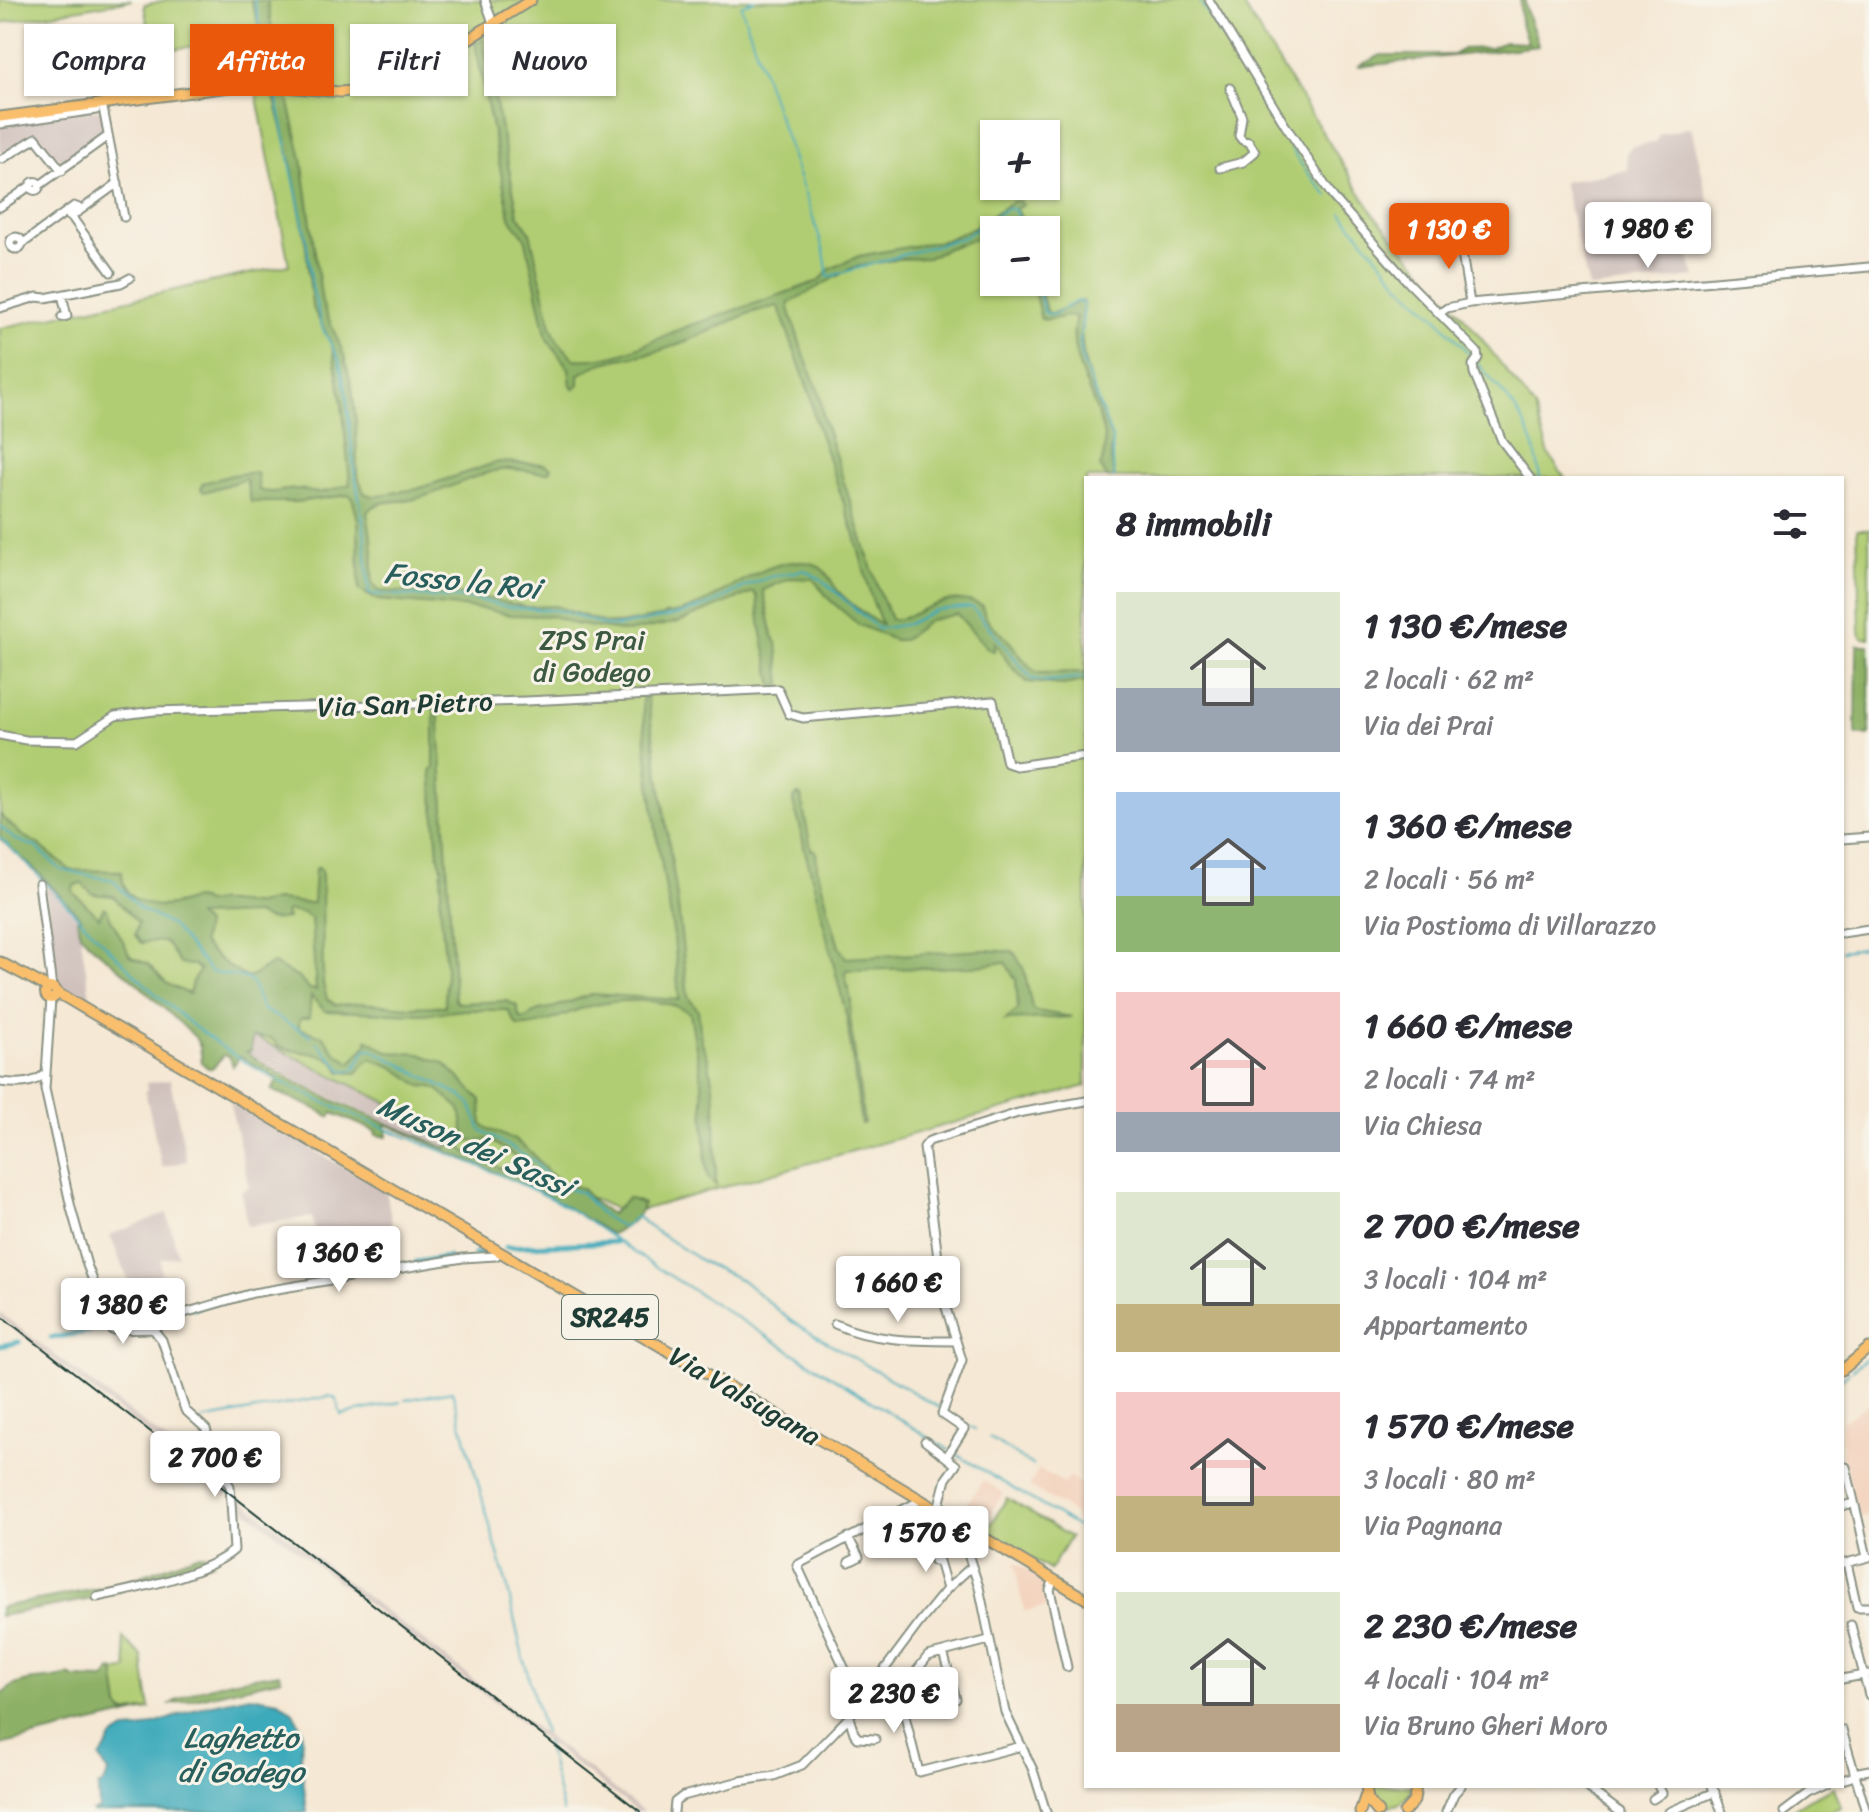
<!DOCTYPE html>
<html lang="it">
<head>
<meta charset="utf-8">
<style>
  :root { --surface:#fff; --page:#f7f7f7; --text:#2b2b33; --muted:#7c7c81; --accent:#ea580c }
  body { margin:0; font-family:Sriracha,sans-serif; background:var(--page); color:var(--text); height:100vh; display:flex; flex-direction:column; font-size:30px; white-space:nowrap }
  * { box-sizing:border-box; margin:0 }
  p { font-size:26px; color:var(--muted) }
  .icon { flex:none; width:44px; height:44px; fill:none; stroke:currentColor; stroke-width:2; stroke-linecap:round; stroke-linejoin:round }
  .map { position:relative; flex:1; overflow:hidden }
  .drawer { position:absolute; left:1084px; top:476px; width:760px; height:1312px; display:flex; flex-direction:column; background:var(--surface); border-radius:0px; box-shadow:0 2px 6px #0004 }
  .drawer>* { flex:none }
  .banner { position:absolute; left:24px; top:24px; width:760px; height:72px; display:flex; gap:16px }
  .buttons { position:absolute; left:980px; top:120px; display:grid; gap:16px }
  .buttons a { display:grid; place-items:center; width:80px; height:80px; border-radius:0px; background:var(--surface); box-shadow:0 2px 6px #0004; font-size:40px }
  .price { position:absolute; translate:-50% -68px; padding:0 18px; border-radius:8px; background:#fff; color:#222; font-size:26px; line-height:52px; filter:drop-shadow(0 2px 4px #0008) }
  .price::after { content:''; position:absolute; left:50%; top:48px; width:24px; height:18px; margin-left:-12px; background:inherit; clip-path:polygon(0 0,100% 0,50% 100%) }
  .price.selected { background:var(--accent); color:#fff }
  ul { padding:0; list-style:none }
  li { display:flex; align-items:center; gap:24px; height:200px; padding:0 32px }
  li span { display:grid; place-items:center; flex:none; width:224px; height:160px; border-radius:0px; color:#555 }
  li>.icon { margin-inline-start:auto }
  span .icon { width:96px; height:96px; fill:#fffc; stroke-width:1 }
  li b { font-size:34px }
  h2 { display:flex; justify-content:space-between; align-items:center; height:96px; padding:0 32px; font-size:34px }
  .tag { padding:0 28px; border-radius:0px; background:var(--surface); box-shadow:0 2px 6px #0004; font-size:28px; line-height:72px }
  .tag.selected { background:var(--accent); color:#fff }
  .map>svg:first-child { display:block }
  .built { fill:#f3d4bf }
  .industrial { fill:#cfc0bb }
  .green { fill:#b1cd73; stroke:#688554; stroke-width:2; fill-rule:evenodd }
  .forest { fill:#8cb065; stroke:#56764c; stroke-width:2; fill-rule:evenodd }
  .water { fill:#3caabb; stroke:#2e7478; stroke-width:2 }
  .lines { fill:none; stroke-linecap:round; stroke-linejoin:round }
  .stream { stroke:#3caabb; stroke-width:2 }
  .canal { stroke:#3caabb; stroke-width:5 }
  .minor-casing { stroke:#8a9284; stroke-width:11 }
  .major-casing { stroke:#8a9284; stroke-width:13 }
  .minor { stroke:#fff; stroke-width:7 }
  .major { stroke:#f9bf6d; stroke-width:9 }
  .rail { stroke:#1f3d34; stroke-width:2 }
  .labels { text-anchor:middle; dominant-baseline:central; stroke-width:6; stroke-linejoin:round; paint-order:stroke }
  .shield { fill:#f7f3e8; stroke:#60746a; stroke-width:2 }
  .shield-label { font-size:26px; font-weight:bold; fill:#1f3d34 }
  .park-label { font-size:28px; fill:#3c5a41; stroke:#f7f3e8 }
  .street-label { font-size:28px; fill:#1f3d34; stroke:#f7f3e8 }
  .water-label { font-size:30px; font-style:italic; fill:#285e5c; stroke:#f7f3e8 }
</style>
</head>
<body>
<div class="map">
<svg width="1869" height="1812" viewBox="0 0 1869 1812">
  <rect width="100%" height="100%" fill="#f7f3e8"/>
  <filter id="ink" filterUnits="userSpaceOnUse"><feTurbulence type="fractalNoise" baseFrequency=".0125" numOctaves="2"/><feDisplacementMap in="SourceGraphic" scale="16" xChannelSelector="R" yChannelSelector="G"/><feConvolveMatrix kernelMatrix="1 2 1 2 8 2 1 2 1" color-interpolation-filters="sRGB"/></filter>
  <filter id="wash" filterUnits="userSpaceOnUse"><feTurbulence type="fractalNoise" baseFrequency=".006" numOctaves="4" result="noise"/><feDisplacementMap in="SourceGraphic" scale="32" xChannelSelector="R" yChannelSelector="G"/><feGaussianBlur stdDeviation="1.8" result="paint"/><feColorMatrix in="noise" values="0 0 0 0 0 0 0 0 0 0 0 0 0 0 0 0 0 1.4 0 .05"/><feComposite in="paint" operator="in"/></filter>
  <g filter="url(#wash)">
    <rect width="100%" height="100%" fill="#f5e8d4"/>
    <!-- built -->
    <path class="built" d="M1869 1404V1515L1859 1518 1842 1454V1422Z
      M1039 1469 1064 1483 1069 1476 1086 1488V1524L1078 1523 1074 1513 1029 1486Z
      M983 1480 1004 1493 981 1528 960 1514Z
      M1014 1562 1045 1581 1047 1607 1024 1611Z"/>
    <!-- industrial -->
    <path class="industrial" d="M101 109 109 136 64 163 34 137 5 153 0 151V123Z
      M1691 127 1717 236 1685 244 1695 277 1589 288 1563 182 1628 170 1626 153 1631 147 1656 142 1659 135Z
      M43 876 81 918 78 920 92 1009 61 991 56 979Z
      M251 1037 269 1038 466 1134V1145L448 1144 447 1149 304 1085 245 1051Z
      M170 1080 187 1161 162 1167 145 1091 147 1090 146 1083Z
      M230 1103 386 1191 399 1261 324 1275 312 1217 247 1226 241 1191 249 1187Z
      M167 1213 178 1256 160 1259 161 1273 142 1279 143 1291 107 1299 104 1291 129 1283 110 1235Z
      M0 1313 228 1488V1497L0 1318Z
      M232 1492 644 1812H638L232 1500Z"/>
    <!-- green -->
    <path class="green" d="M0 0H132L0 23Z
      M166 0H1240L1375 216 1470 324 1535 408 1549 455 1565 478H1086V1086L627 1214 538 1174V1181L533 1183 471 1155 457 1145H465L466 1142 163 991 2 817 0 811V328L289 265 246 39 152 52 144 5ZM994 134H1046V186H994ZM994 230H1046V282H994Z
      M1857 529H1869V638H1862L1860 632Z
      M1007 1498 1070 1537 1050 1570 987 1531Z
      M123 1638 142 1656 150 1709 124 1713 119 1707 114 1672 128 1669Z
      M1371 1786H1411C1410 1812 1369 1812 1371 1786Z
      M1834 1787 1841 1807 1830 1812 1792 1810 1809 1799Z"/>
    <!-- forest -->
    <path class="forest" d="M251 0H267L281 81 267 80 255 37 260 29Z
      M1520 0H1525C1525 17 1536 30 1538 46L1357 67 1381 55H1453L1463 49 1491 48 1504 42 1528 43 1521 25Z
      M483 39 518 214 530 232 551 326 557 340 574 359C617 363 652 339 691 325 734 311 776 296 819 281L830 269 859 256 946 240 973 228 1013 201H1019L1023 205 1015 209 1020 215 1025 230H1020L1015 220 1002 221 981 237 948 248 928 258 898 259 852 268 789 303V308L802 350 820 395 824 420 879 591 891 619C908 626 942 585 983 606 983 623 999 629 1009 641 1017 651 1024 661 1034 671L1040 673 1086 672V681L1063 685 1027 682 1010 665 994 642V651L988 649 957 614 930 620 903 640H894L859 625 831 601 813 579 791 578 763 590 773 636 777 643 781 685 773 686 761 629 757 596 753 592 679 622 627 632 574 624 552 616 510 615 484 609 377 600 359 590 358 520 352 497 349 495 296 502H251L246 479 204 492 201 489 203 483 232 475 257 472 259 490C275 495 283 489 298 489 303 489 307 491 311 492 326 494 337 488 350 484L342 403 332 346 312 306 305 238 290 158 272 89 286 90 302 159 322 303 344 355 352 388 356 421 357 473 364 493 372 496 417 489 498 462 544 464 551 468 550 472C536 474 521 468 506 469 475 473 446 491 415 499 398 503 380 498 367 512L373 550 372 583 379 591 471 595 527 607 555 606 605 623 619 624 664 616V614C711 614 764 549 814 564 827 569 830 581 838 591 846 600 872 621 882 625L871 597 855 536 813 413 811 397 779 308 776 306C766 310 755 310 745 315 715 328 684 345 651 353 629 358 597 360 579 375V384L574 389 571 385 569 369 547 339 526 241C522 230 514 227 510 217L475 44Z
      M1032 282H1038L1046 310 1051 314 1080 301 1084 302 1081 332 1084 359 1093 392 1112 439 1111 459 1115 478H1107L1100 467C1121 421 1061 370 1076 317 1064 313 1054 322 1041 319Z
      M1857 645H1869V736L1856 734Z
      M647 695 677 898 688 997 698 1010 701 1041 708 1057 715 1098 716 1185 708 1178 706 1165 702 1082 690 1013C665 997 619 999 590 1006 567 1012 542 1028 517 1026L508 1010H465L423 1014 325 1011 311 996 309 1018H302L299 1021V1028L323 1036 337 1054 351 1063 367 1044V1039L388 1052 420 1054 444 1063 481 1100 482 1124 488 1129 515 1140 532 1153 548 1172 562 1182 581 1188 595 1203 611 1214 628 1198 643 1204C641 1218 623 1229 611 1234L543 1193 386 1124 387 1137 376 1135 375 1131 333 1113 330 1117C312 1105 292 1100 272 1090L278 1079 240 1056 233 1066 230 1057 224 1055 212 1068H208L202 1063 200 1046 195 1037 137 983 93 947 80 934 77 919 81 918 42 876 0 839V815L22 835 38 844 70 870 122 871C121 900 147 908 171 905 184 904 193 894 206 903 223 899 239 905 257 904 263 903 269 901 276 900 288 900 302 904 313 903L315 869 319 867 322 875 323 984 327 999 336 1005 361 1003 410 1007 445 1006 446 968 440 905 442 868 438 854 431 770 434 769V700L438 704 455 1000 458 1003 507 1001 517 1006 519 1017 523 1019 539 1010 555 1007 592 994 679 1000 674 936 657 838 648 767 642 698ZM82 884 93 894 113 896 138 923 135 935 141 943C172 939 164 942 180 964L194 965 200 970 192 982 189 994 167 984 148 964 129 956C127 943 111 924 107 909L104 907 99 917 73 892 74 885ZM287 911 302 913 311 918 316 990 309 989 299 978 273 964C263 967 258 975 250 977 242 979 205 949 202 942L205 924 197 916 257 914C264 921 277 920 287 918L285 913ZM252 1037 269 1038 276 1042V1045C298 1057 331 1047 340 1072L357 1073 365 1063 372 1059 393 1067 421 1086 432 1087 439 1090 460 1109 466 1141 487 1140 495 1143 532 1168 537 1174V1181L533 1183 471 1155 457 1145 448 1144 447 1148C384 1121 301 1092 246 1052L251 1051Z
      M797 795 801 796 811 849 816 851 817 868 839 947 846 958 985 950 1014 952 1024 970 1032 1008 1036 1011 1072 1017 1005 1020 1018 1009 1016 980 1005 962 971 967 846 970 845 974 851 1001 850 1017 864 1123 861 1124 847 1018 809 865C804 852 803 839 800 826 798 817 793 809 793 800Z
      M200 1554 212 1555 213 1562 97 1598 0 1616V1607L117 1585Z
      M114 1670 119 1707 123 1713 147 1710 0 1745V1696C24 1673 40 1684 68 1675L75 1678 104 1679 110 1671Z
      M279 1673 281 1679 169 1705C199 1684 244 1678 279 1673Z"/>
    <!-- water -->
    <path class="water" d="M250 1696 279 1701 293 1712 302 1729 301 1761 307 1812H91L99 1809 98 1787 104 1783 108 1773 100 1758 112 1738 125 1730 141 1729 207 1705Z"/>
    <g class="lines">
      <!-- stream -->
      <path class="stream" d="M254 0 272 81
        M754 0 741 6 824 251 828 277 964 237 1007 208 1015 210 1021 230
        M1199 0 1303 167 1328 196
        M275 91 306 238 312 287 322 327 339 360 346 392 354 469 364 527 369 594 473 599 508 607 562 611 606 626H620L681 614 714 603 746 586 770 577 804 570 821 579 878 629 908 624 935 610 972 607 1032 679 1047 681 1086 677
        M1342 213 1402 287 1436 317 1474 359
        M1036 282 1044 312 1052 315 1077 301 1084 304 1080 341 1082 360 1112 438 1114 478
        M1478 364C1512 404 1534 423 1540 478
        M0 826 14 839 36 847 61 870 113 880 139 908 172 926 211 972 246 978 252 983 262 1009 311 1036
        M0 838C73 906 133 984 215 1042 311 1110 438 1143 544 1195 580 1212 620 1245 656 1267 753 1328 851 1389 949 1450
        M1842 951 1869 947
        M317 1042 342 1070 350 1071 355 1068 366 1049H371L461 1096 470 1104 481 1130 534 1161 552 1183 582 1193 601 1214 623 1228 637 1216 648 1226 703 1262 742 1280 791 1321 940 1408
        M1843 1364 1869 1341
        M1852 1370 1869 1356
        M1842 1379 1849 1372
        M405 1400 452 1391 507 1586 523 1658
        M946 1412 965 1423
        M202 1420 331 1396 336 1399 341 1415 400 1402
        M968 1425 975 1429
        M990 1438 1032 1465
        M954 1453 1086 1532
        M524 1660 544 1733
        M546 1742 563 1812
        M1573 1786 1581 1790
        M1584 1792 1599 1804"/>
      <!-- canal -->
      <path class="canal" d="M506 1247 615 1242
        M475 1254 487 1253
        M416 1262 449 1257
        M193 1308 229 1297
        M116 1327 151 1324 168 1317
        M51 1338 104 1329
        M0 1346 19 1342"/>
    </g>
  </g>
  <g filter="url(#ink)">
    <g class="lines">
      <!-- minor casing -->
      <g class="minor-casing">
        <path id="minor" d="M485 0 493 23
          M1209 0 1285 125 1333 197 1408 282 1477 352 1478 358 1473 365 1474 373 1502 441 1530 478
          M102 103 124 217
          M0 124 96 110
          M2 159 36 138 62 171
          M1220 168 1243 162 1255 152 1249 142 1242 140 1239 136 1242 117 1230 88
          M30.5 186a4.5 4.5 0 1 1 9 0a4.5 4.5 0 1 1-9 0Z
          M40 185 108 136
          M0 207 30 186
          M78 212 118 183
          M71 216 111 272
          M1459 235 1470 303
          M10 243a6 6 0 1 1 12 0a6 6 0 1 1-12 0Z
          M22 244 74 206 79 208 73 216H69L68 211
          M62 295 67 316 62 317
          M0 308 37 297 45 298 121 283 130 278
          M1440 313 1447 308 1470 303 1869 267
          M0 735 26 740 77 741 115 716 154 711 526 701 778 689 789 714 803 718 993 701 1007 763 1016 766 1086 756
          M1842 839 1869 837
          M39 884 52 988
          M1842 933 1869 929
          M51 998 45 1089 71 1208 87 1265 112 1330 153 1329
          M0 1082C17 1084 33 1085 46 1073
          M904 1275 940 1270
          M835 1324C872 1341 915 1341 955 1341
          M153 1329 181 1314 253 1293 463 1258 496 1256 499 1252
          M925 1441 956 1465 946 1479 938 1509
          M947 1456 964 1429 942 1414 962 1360 943 1298 924 1147 929 1141 1018 1113 1086 1101
          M1846 1467 1867 1557
          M1842 1506 1854 1503
          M962 1524 961 1533 979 1587 1005 1712 1033 1770 1046 1812
          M848 1537 859 1557 849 1562
          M932 1553 934 1561H939L947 1589
          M1847 1563 1857 1607H1869
          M1842 1564 1869 1557
          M1054 1579 1050 1590 1067 1667
          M97 1597C135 1589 205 1575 234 1550L230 1486 218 1468 206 1429 185 1410 162 1340 153 1329
          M1851 1625 1869 1695
          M989 1640 928 1656 902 1690V1704L919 1772 1022 1746
          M943 1652 956 1699
          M1842 1679 1869 1674
          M860 1702 797 1565 921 1500
          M849 1717 854 1733 858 1738 875 1739
          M1842 1730 1866 1812
          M1854 1773 1869 1770
          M1842 1780 1855 1776
          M1585 1786 1620 1812
          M1712 1786 1722 1812
          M1653 1799 1662 1793 1658 1786
          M674 1812 675 1802 683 1796 740 1781 774 1776 802 1765 849 1717 920 1622 947 1589 970 1568
          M1446 1812 1454 1794 1461 1786
          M1669 1812 1715 1792
          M1784 1812 1808 1794 1826 1786"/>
      </g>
      <!-- major casing -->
      <g class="major-casing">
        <path id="major" d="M0 117 253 84 340 92 374 89 417 71 531 0
          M0 962 49 988
          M45.5 993a5.5 5.5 0 1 1 11 0a5.5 5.5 0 1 1-11 0Z
          M56 992 858 1462 1086 1599
          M1842 1370 1869 1348
          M1366 1786 1368 1800 1378 1812
          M1360 1812 1366 1794
          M1404 1812 1414 1801 1416 1786"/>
      </g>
      <!-- minor -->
      <use href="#minor" class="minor"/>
      <!-- major -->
      <use href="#major" class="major"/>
      <!-- rail -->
      <path class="rail" d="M0 1315 641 1812"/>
    </g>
  </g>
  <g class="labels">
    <!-- shield labels -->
    <rect class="shield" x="562" y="1295" width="96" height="44" rx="6"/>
    <g class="shield-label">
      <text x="610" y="1317">SR245</text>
    </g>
    <!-- park labels -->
    <g class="park-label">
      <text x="592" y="639">ZPS Prai<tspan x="592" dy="32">di Godego</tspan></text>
    </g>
    <!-- street labels -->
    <g class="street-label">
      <text transform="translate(405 704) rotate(-2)">Via San Pietro</text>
      <text transform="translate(745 1396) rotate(30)">Via Valsugana</text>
    </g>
    <!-- water labels -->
    <g class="water-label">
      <text transform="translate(462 581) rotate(6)">Fosso la Roi</text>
      <text transform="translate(475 1146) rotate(24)">Muson dei Sassi</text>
      <text x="241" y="1738">Laghetto<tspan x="241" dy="34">di Godego</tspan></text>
    </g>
  </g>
</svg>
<div class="buttons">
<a>+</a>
<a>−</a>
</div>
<b class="price" style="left:1648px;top:270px">1 980 €</b>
<b class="price selected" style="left:1449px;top:271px">1 130 €</b>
<b class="price" style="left:339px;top:1294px">1 360 €</b>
<b class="price" style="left:898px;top:1324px">1 660 €</b>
<b class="price" style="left:123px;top:1346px">1 380 €</b>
<b class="price" style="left:215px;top:1499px">2 700 €</b>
<b class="price" style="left:926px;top:1574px">1 570 €</b>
<b class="price" style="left:894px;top:1735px">2 230 €</b>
<div class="banner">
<a class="tag">Compra</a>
<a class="tag selected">Affitta</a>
<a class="tag">Filtri</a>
<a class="tag">Nuovo</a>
</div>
<section class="drawer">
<h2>8 immobili<svg class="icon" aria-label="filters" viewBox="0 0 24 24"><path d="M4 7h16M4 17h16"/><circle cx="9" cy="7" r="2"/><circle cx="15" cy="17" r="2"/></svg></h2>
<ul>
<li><span style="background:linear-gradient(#dfe7d0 60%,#9aa5b1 0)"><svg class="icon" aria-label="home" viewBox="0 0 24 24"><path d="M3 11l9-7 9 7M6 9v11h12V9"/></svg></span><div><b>1 130 €/mese</b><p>2 locali · 62 m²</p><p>Via dei Prai</p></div></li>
<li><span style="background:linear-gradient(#a9c7e8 65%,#8fb573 0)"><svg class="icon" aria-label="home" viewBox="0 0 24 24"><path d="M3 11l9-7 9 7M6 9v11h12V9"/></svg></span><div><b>1 360 €/mese</b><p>2 locali · 56 m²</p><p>Via Postioma di Villarazzo</p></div></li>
<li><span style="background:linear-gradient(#f6c9c9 75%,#9aa5b1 0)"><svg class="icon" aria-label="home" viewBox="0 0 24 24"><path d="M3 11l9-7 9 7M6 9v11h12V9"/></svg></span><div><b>1 660 €/mese</b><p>2 locali · 74 m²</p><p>Via Chiesa</p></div></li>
<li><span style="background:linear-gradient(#dfe7d0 70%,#c2b280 0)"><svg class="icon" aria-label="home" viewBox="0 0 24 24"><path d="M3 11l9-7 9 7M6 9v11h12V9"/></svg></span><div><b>2 700 €/mese</b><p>3 locali · 104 m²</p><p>Appartamento</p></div></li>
<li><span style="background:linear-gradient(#f6c9c9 65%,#c2b280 0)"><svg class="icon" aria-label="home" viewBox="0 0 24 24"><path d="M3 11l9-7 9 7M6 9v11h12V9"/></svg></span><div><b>1 570 €/mese</b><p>3 locali · 80 m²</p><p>Via Pagnana</p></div></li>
<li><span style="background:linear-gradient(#dfe7d0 70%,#b9a48a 0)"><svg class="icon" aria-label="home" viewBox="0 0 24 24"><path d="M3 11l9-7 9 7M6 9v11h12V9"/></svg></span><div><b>2 230 €/mese</b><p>4 locali · 104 m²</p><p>Via Bruno Gheri Moro</p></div></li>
</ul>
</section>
</div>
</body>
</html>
